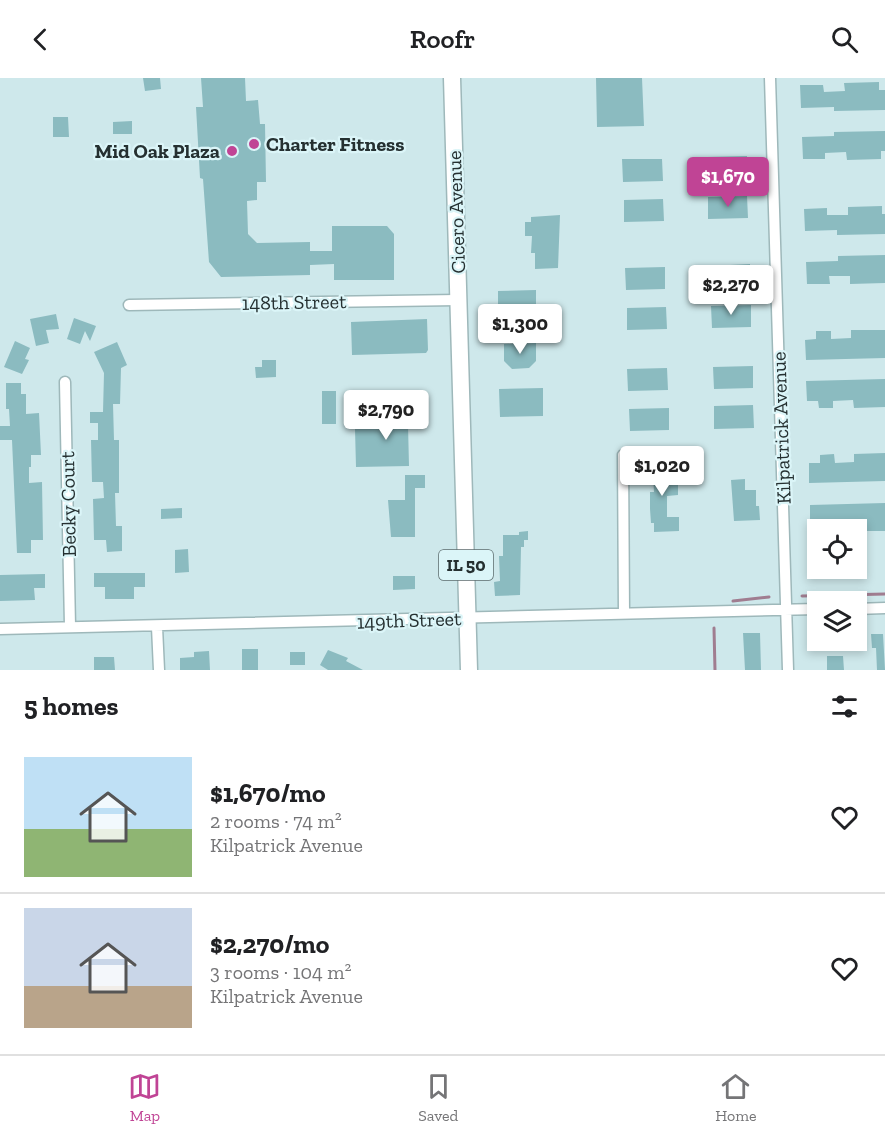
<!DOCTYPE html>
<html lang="en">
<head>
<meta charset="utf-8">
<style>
  :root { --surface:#fff; --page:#f6f6f6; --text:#202124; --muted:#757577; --line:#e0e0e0; --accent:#c04495 }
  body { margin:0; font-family:"Zilla Slab",serif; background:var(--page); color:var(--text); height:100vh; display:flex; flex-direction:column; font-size:22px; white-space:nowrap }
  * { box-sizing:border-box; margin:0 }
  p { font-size:20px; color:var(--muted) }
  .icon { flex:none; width:33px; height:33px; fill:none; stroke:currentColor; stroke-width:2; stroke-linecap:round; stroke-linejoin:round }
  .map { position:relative; height:592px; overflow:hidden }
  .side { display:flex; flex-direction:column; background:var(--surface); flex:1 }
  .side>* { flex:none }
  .controls { position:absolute; left:807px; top:441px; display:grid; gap:12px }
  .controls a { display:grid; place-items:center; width:60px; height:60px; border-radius:0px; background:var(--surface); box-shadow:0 3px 9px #0003; font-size:30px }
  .price { position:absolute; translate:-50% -51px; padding:0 14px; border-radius:6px; background:#fff; color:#222; font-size:20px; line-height:39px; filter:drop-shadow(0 2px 3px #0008) }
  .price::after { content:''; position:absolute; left:50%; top:36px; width:18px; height:14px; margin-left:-9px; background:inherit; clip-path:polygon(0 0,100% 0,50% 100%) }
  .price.selected { background:var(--accent); color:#fff }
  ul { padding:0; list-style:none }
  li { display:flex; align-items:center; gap:18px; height:150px; padding:0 24px }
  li+li { border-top:2px solid var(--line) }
  li span { display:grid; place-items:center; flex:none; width:168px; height:120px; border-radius:0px; color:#555 }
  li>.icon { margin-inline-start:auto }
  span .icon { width:72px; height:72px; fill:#fffc; stroke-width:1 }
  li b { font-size:26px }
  h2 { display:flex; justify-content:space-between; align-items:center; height:72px; padding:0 24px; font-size:26px }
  header { display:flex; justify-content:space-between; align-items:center; height:78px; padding:0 24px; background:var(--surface); font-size:27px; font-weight:600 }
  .dock { display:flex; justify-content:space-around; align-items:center; height:84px; border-top:2px solid var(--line); background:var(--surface); font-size:16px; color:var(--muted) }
  .dock a { display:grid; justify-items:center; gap:3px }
  .dock .selected { color:var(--accent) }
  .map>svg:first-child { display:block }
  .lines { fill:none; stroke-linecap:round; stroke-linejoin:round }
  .stream { stroke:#a07d90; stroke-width:3 }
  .building { fill:#8bbbc0 }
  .street-casing { stroke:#9eb8ba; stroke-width:13 }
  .primary-casing { stroke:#9eb8ba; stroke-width:19 }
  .street { stroke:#fff; stroke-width:10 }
  .primary { stroke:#fff; stroke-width:16 }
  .poi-dot { fill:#c04495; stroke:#dbf5f8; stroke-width:2 }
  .labels { text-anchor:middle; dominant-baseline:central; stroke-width:4.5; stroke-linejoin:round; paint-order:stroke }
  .shield { fill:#dbf5f8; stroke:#5c6b6d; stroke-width:1.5 }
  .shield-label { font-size:18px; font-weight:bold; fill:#253031 }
  .poi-label { font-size:20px; font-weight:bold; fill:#253031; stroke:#dbf5f8; text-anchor:start }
  .street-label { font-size:20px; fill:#253031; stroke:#dbf5f8 }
</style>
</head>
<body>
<header><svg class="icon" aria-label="back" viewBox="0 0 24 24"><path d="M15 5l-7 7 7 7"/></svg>Roofr<svg class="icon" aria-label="search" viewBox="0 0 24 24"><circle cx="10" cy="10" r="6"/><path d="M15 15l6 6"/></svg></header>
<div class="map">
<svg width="885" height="592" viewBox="0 0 885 592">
  <rect width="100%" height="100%" fill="#cee8eb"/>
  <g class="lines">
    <!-- stream -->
    <path class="stream" d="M802 518 885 516
      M733 523 769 519
      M714 550 715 592"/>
  </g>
  <!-- building -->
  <path class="building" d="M143 0H160L161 11 145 13Z
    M201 0H245L246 23 258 22 260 46H265L266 104H257V122L247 123 248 156 257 165 310 164V173H332V148H387L394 156V202H334V186L310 187V197L221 199 209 184 203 101 200 100 196 29H203Z
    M596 0H642L644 48 597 49Z
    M879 4V12H885V32L834 33V29L801 30 800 7H823L824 14 845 13 844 5Z
    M53 39H68L69 59H53Z
    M132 43V56H113V44Z
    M885 53V73H881V81L847 82 846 74 825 75V81H803L802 59 834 58V54Z
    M747 78V100L708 101 707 79Z
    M622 81H662L663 103 623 104Z
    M747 118 748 140 708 141V119Z
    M663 121 664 143 624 144V122Z
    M882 128V136H885V156L837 157V152L805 153 804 131 827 130V137H848V129Z
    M560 137 558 190 535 191V175H531L532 158H525V144H531V139Z
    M885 177V205L850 206V198H829L830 206H807L806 184 838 183V178Z
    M750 186V209L711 210 710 188Z
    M665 189V211L626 212 625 190Z
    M536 212V228L514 229V231L498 229V213Z
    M751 227V249L712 250 711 228Z
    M666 229 667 251 627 252V230Z
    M56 236 59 251 46 252 49 265 36 268 30 241Z
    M74 240 96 248 90 263 85 253 80 266 67 261Z
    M427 241 428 272 426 275 352 277 351 244Z
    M851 252H885V280L806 282 805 262 816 261V253H831V261L851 260Z
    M15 263 30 270 25 281 29 282 22 296 4 289Z
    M117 264 127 287 121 290 120 326H113L114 362H119V415H115L116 448H122V473L107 474 106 462H94L93 421 104 420 103 404H92L91 362H98V345H90V334H103L104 295 94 274Z
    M536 265V283L529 290 512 291 504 283V266Z
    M262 282H276V299L256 300 255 289H262Z
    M753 288V310L714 311 713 289Z
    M667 290 668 312 628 313 627 291Z
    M885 301V329L854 330 853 322 833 323V330H819L818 323H807L806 303Z
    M6 305H21V316H26V336L39 335 41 377H31V389H29V405L42 404 43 462H31V475H17L12 362H0V348H10L9 331H6Z
    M543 310V338L500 339 499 311Z
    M322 313H336V346H322Z
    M753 327 754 350 714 351V328Z
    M416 329 417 347H408L409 388 356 389 355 351 389 350V330Z
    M669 330V352L630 353 629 331Z
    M885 375V403L809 405V385H820V377L834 376 835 385 854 384V376Z
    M670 383V403H678V417L667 418V439H679V453L654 454V445H651L650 431V414H654L653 397 648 396 647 385Z
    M405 397H425V410H415V459H391L388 422H405Z
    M745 401V412H756V428H759L760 442 734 443 731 402Z
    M885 425V453H857L856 445 836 446V452H822V447H810V427Z
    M182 430V440L161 441V431Z
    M528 453V462H524V469H521L520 517 495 518 494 504 500 503 499 478H503V457H519V454Z
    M188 471 189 494 175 495V472Z
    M94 495H145V509H134V521H105V509H94Z
    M45 496V510H34L35 522 0 523V497Z
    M393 498H415V511L393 512Z
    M743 555H760L761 592H745Z
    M871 556H883L885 592H877L876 570H872Z
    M242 571H258V592H242Z
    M328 572 348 580 346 583 363 592H328L320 587Z
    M209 573 210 592H180V580L194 579V574Z
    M290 574H305V587H290Z
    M827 578H843L844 592H827Z
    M94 579H114L115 592H94Z"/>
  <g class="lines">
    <!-- street casing -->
    <g class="street-casing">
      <path id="street" d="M770 0 788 592
        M129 227 458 222
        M65 304 70 548
        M623 377 624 535
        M856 531 885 530
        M157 549 159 592
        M0 551 818 531"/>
    </g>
    <!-- primary casing -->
    <g class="primary-casing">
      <path id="primary" d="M452 0 469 592"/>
    </g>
    <!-- street -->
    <use href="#street" class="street"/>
    <!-- primary -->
    <use href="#primary" class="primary"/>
  </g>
  <!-- markers -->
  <g class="poi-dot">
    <circle cx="254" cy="66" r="6"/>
    <circle cx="232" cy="73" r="6"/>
  </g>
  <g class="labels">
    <!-- shield labels -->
    <rect class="shield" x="439" y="472" width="54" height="30" rx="4.5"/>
    <g class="shield-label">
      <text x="466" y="487">IL 50</text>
    </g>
    <!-- poi labels -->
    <g class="poi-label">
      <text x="266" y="66">Charter Fitness</text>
      <text x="220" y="73" text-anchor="end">Mid Oak Plaza</text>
    </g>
    <!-- street labels -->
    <g class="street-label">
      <text transform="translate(456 134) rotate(-92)">Cicero Avenue</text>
      <text transform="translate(294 224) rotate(-1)">148th Street</text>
      <text transform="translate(781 350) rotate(-92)">Kilpatrick Avenue</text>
      <text transform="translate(68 426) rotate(-91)">Becky Court</text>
      <text transform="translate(409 542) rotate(-2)">149th Street</text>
    </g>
  </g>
</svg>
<div class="controls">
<a><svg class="icon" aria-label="locate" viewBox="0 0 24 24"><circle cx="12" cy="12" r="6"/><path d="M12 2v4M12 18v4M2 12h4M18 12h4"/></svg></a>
<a><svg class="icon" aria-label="layers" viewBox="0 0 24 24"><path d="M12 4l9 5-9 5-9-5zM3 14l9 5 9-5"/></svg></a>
</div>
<b class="price selected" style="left:728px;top:130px">$1,670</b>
<b class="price" style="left:731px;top:238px">$2,270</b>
<b class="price" style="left:520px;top:277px">$1,300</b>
<b class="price" style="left:386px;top:363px">$2,790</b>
<b class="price" style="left:662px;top:419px">$1,020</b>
</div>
<section class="side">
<h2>5 homes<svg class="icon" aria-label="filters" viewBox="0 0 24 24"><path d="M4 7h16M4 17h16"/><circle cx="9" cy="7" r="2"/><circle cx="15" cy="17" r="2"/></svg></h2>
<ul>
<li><span style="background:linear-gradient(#bfe0f5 60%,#8fb573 0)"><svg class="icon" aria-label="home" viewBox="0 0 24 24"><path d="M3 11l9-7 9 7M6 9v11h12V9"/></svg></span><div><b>$1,670/mo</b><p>2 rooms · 74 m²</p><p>Kilpatrick Avenue</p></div><svg class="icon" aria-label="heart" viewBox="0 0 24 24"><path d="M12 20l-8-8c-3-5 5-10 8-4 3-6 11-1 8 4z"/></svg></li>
<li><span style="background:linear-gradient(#c9d6e8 65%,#b9a48a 0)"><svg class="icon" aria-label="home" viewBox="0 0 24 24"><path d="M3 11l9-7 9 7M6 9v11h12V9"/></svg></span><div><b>$2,270/mo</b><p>3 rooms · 104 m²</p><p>Kilpatrick Avenue</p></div><svg class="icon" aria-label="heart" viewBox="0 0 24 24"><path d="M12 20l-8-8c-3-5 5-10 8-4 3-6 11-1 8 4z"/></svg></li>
</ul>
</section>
<nav class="dock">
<a class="selected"><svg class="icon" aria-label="map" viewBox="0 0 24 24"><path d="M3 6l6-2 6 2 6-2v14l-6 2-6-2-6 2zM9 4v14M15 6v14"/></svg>Map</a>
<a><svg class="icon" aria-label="saved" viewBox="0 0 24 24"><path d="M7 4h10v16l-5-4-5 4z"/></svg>Saved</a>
<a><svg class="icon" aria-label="home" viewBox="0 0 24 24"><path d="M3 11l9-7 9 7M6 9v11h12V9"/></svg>Home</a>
</nav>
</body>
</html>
